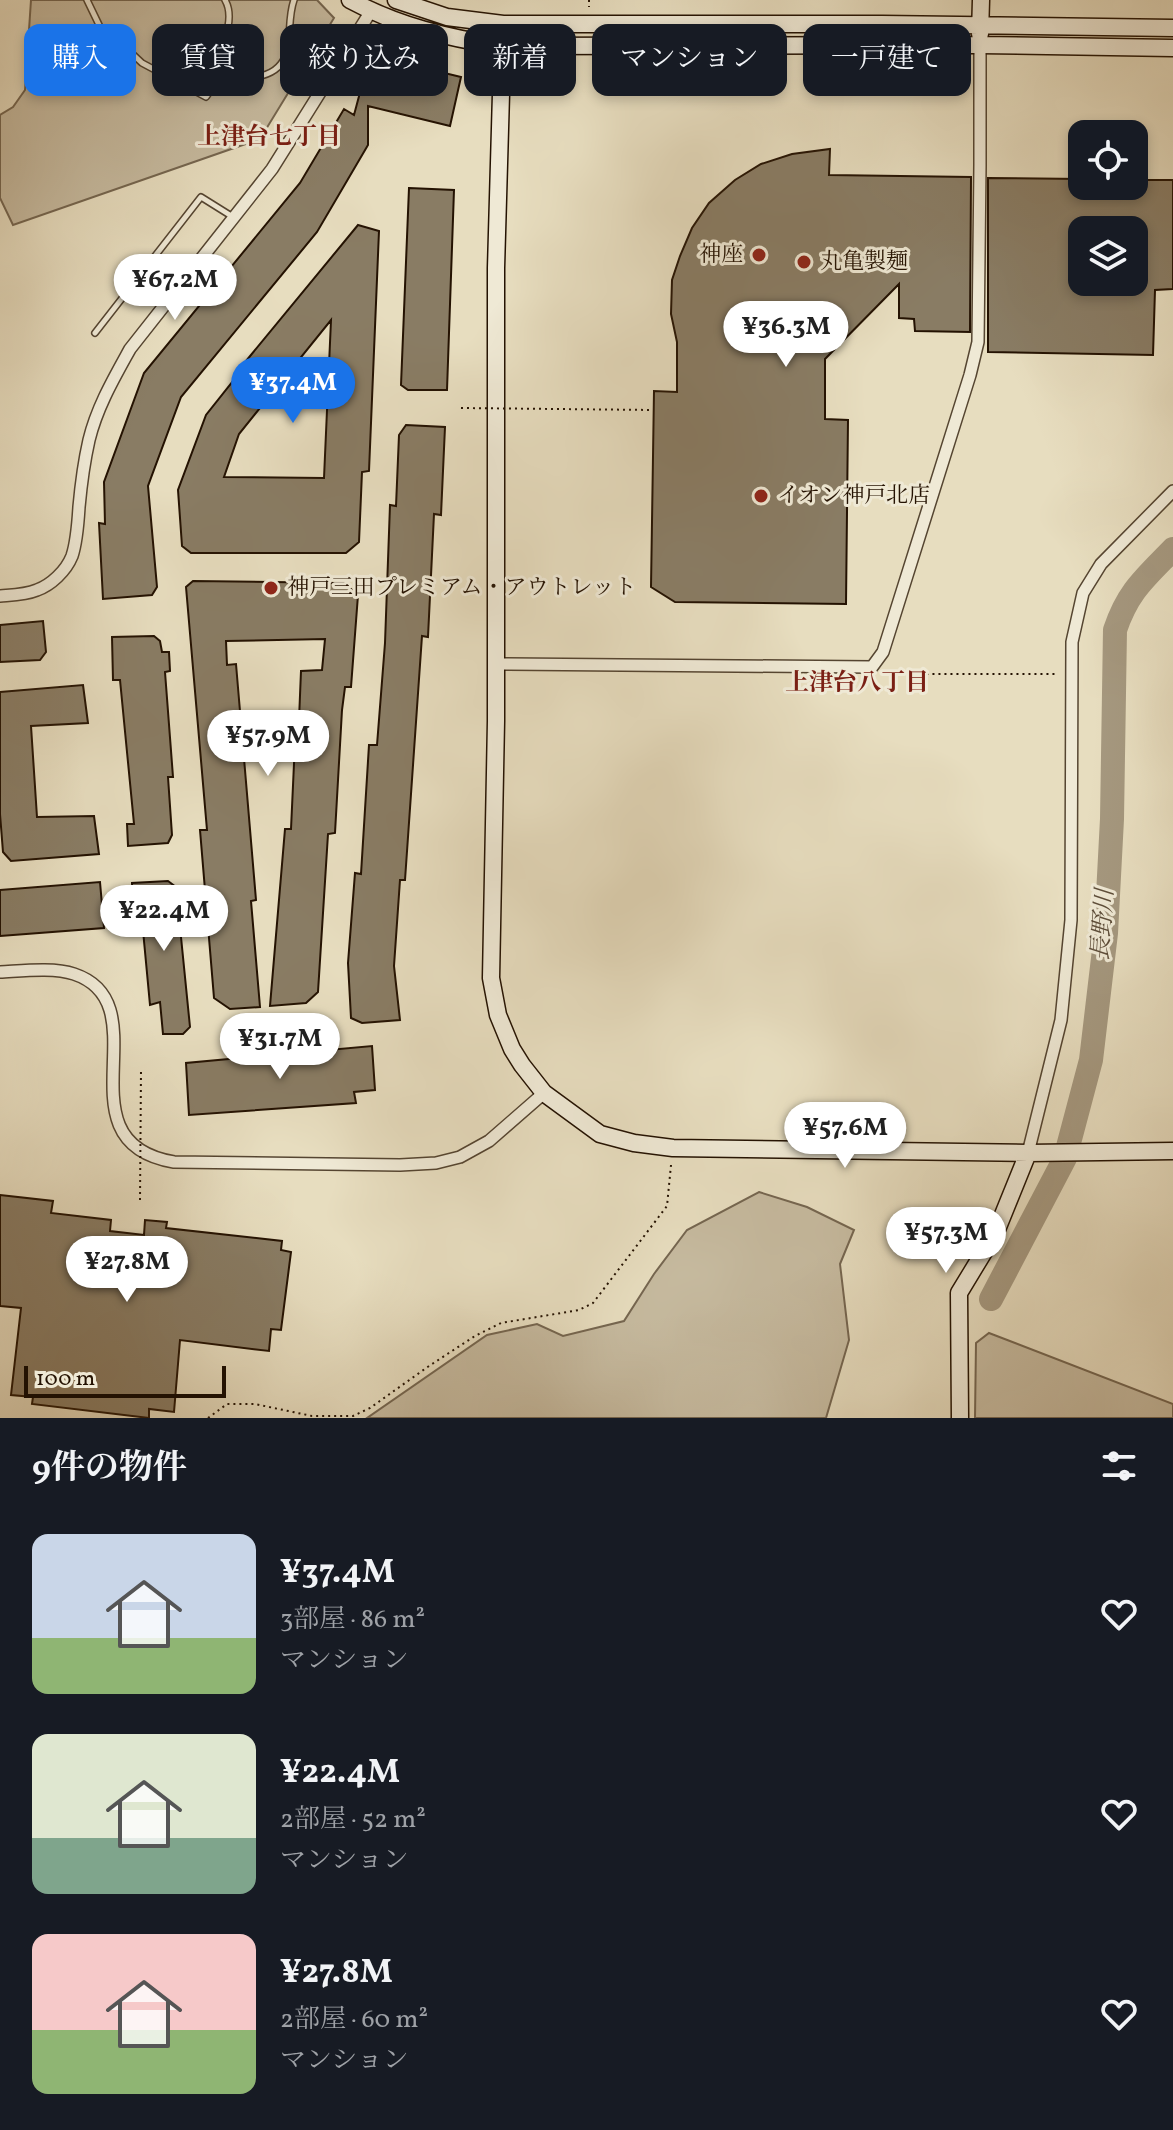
<!DOCTYPE html>
<html lang="ja">
<head>
<meta charset="utf-8">
<style>
  :root { --surface:#171b24; --page:#242831; --text:#f1f3f6; --muted:#9ea1a6; --accent:#1a73e8 }
  body { margin:0; font-family:Vollkorn,"Noto Serif JP",serif; background:var(--page); color:var(--text); height:100vh; display:flex; flex-direction:column; font-size:30px; white-space:nowrap }
  * { box-sizing:border-box; margin:0 }
  p { font-size:26px; color:var(--muted) }
  .icon { flex:none; width:44px; height:44px; fill:none; stroke:currentColor; stroke-width:2; stroke-linecap:round; stroke-linejoin:round }
  .map { position:relative; height:1418px; overflow:hidden }
  .details { display:flex; flex-direction:column; background:var(--surface); flex:1 }
  .details>* { flex:none }
  .banner { position:absolute; left:24px; top:24px; width:1126px; height:72px; display:flex; gap:16px }
  .fabs { position:absolute; left:1068px; top:120px; display:grid; gap:16px }
  .fabs a { display:grid; place-items:center; width:80px; height:80px; border-radius:16px; background:var(--surface); box-shadow:0 4px 12px #0003; font-size:40px }
  .scale { position:absolute; left:24px; bottom:20px; width:202px; box-sizing:border-box; padding-left:8px; border:4px solid #241202; border-top:0; font-size:22px; line-height:28px; white-space:nowrap; color:#241202; -webkit-text-stroke:6px #efe9d5; paint-order:stroke }
  .price { position:absolute; translate:-50% -68px; padding:0 18px; border-radius:28px; background:#fff; color:#222; font-size:26px; line-height:52px; filter:drop-shadow(0 2px 4px #0008) }
  .price::after { content:''; position:absolute; left:50%; top:48px; width:24px; height:18px; margin-left:-12px; background:inherit; clip-path:polygon(0 0,100% 0,50% 100%) }
  .price.current { background:var(--accent); color:#fff }
  ul { padding:0; list-style:none }
  li { display:flex; align-items:center; gap:24px; height:200px; padding:0 32px }
  li span { display:grid; place-items:center; flex:none; width:224px; height:160px; border-radius:16px; color:#555 }
  li>.icon { margin-inline-start:auto }
  span .icon { width:96px; height:96px; fill:#fffc; stroke-width:1 }
  li b { font-size:34px }
  h2 { display:flex; justify-content:space-between; align-items:center; height:96px; padding:0 32px; font-size:34px }
  .tag { padding:0 28px; border-radius:16px; background:var(--surface); box-shadow:0 4px 12px #0003; font-size:28px; line-height:72px }
  .tag.current { background:var(--accent); color:#fff }
  .map>svg:first-child { display:block }
  .green { fill:#c6ba9f; stroke:#756650; stroke-width:2 }
  .lines { fill:none; stroke-linecap:round; stroke-linejoin:round }
  .river { stroke:#a5987f; stroke-width:24 }
  .building { fill:#897c64; stroke:#241202; stroke-width:2; fill-rule:evenodd }
  .lane-casing { stroke:#554531; stroke-width:8 }
  .street-casing { stroke:#554531; stroke-width:14 }
  .secondary-casing { stroke:#241202; stroke-width:19 }
  .path { stroke:#241202; stroke-width:2; stroke-dasharray:2 4; stroke-linecap:butt }
  .lane { stroke:#efe9d5; stroke-width:5 }
  .street { stroke:#efe9d5; stroke-width:11 }
  .secondary { stroke:#efe9d5; stroke-width:16 }
  .path-bridge { stroke:#241202; stroke-width:2; stroke-dasharray:2 4; stroke-linecap:butt }
  .poi-dot { fill:#8f2418; stroke:#efe9d5; stroke-width:3 }
  .labels { text-anchor:middle; dominant-baseline:central; stroke-width:6; stroke-linejoin:round; paint-order:stroke }
  .poi-label { font-size:22px; fill:#241202; stroke:#efe9d5; text-anchor:start }
  .neighbourhood-label { font-size:24px; font-weight:bold; fill:#7a1f14; stroke:#efe9d5 }
  .water-label { font-size:24px; font-style:italic; fill:#5e4e3a; stroke:#efe9d5 }
</style>
</head>
<body>
<div class="map">
<svg width="1173" height="1418" viewBox="0 0 1173 1418">
  <rect width="100%" height="100%" fill="#e7ddbf"/>
  <filter id="stains"><feTurbulence type="fractalNoise" baseFrequency=".0025" numOctaves="4"/><feColorMatrix values="0 0 0 0 .2 0 0 0 0 .09 0 0 0 0 .02 0 0 0 .5 -.17"/></filter>
  <radialGradient id="worn" r=".72"><stop offset=".6" stop-color="#630" stop-opacity="0"/><stop offset="1" stop-color="#630" stop-opacity=".3"/></radialGradient>
  <!-- green -->
  <path class="green" d="M31 0H317L334 18 260 139 13 225 0 198V115L13 107 25 90Z
    M759 1192 807 1207 854 1230 840 1264 849 1340 826 1418H367L487 1335 537 1324 563 1336 624 1321 654 1274 687 1230Z
    M989 1333 1173 1404V1418H975L976 1343Z"/>
  <g class="lines">
    <!-- river -->
    <path class="river" d="M991 1299 1065 1158 1091 1060 1106 933 1112 819 1115 630C1128 591 1145 578 1173 549"/>
  </g>
  <!-- building -->
  <path class="building" d="M370 55 461 77 450 126 368 106V145L317 232 181 397 148 486 157 587 152 595 103 599 99 523 105 524 104 482 144 373 300 183 344 109 354 115Z
    M830 149 829 175 971 177 970 332 915 331 914 319 899 318V284L825 359V419L848 420 846 604 675 602 651 587 654 391 677 392V342L671 314 672 280 680 256 692 228 709 203 735 180 761 164 792 154Z
    M988 178 1082 179V186H1134V180H1173V289L1155 290 1153 355 988 352ZM1082 230H1134V282H1082Z
    M409 188 454 190 447 390H408L401 385Z
    M358 225 379 231 369 471 362 472 359 542 346 553H191L182 546 178 490 206 415 248 362 246 361ZM331 320 324 478 224 477 239 434Z
    M406 425 445 427 441 515 434 514 428 637 422 636 405 880H400L394 966 400 1020 362 1023 351 1018 348 963 355 873 361 874 369 745H377L385 643 390 505 396 506 399 435Z
    M193 581 344 583 358 595 351 687H345L342 710 335 833 328 834 318 992 306 1003 270 1006 285 829H291L296 720H299L301 671 322 670 325 639 226 641 227 665 236 664 256 900 251 901 260 1007 230 1009 214 998 200 830H207L186 587Z
    M43 621 46 652 40 660 0 662V625Z
    M154 636 160 641 162 652H169L170 671 165 672 173 777H168L172 835 168 843 128 846 127 824H134L120 680H113L112 637Z
    M83 685 88 723 31 726 37 817 94 816 99 854 11 861 3 852 0 814V692Z
    M168 881 176 887 190 1027 183 1034H163L160 1002 150 1005 141 909H133L132 883Z
    M100 882 104 928 0 936V890Z
    M372 1046 375 1090 354 1092 356 1103 189 1115 186 1063Z
    M0 1195 53 1201 51 1213 111 1220 110 1231 144 1235 145 1220 167 1222 166 1228 282 1241 281 1250 291 1252 281 1330 271 1329 269 1351 180 1340 174 1412 149 1409V1418L32 1404 33 1397 11 1395 21 1308 0 1306Z"/>
  <g class="lines">
    <!-- lane casing -->
    <g class="lane-casing">
      <path id="lane" d="M87 0 101 29 126 48 142 63 206 97 224 72 215 64C222 45 236 19 225 0
        M224 72C247 82 280 79 287 51 291 34 288 17 294 0
        M95 333 201 197 233 217"/>
    </g>
    <!-- street casing -->
    <g class="street-casing">
      <path id="street" d="M0 596C12 595 25 595 37 590 51 585 66 571 72 556 77 541 78 523 79 507 81 485 84 462 89 440 97 407 114 378 130 349L272 169 371 11
        M496 664 872 667 883 652 970 375 978 342 980 165V45
        M0 972C21 971 54 967 74 974 164 1004 55 1142 174 1162L400 1165 436 1163 460 1157 489 1141 544 1093
        M1028 1153 1061 1020 1071 920 1072 642 1083 593 1101 564 1173 491"/>
    </g>
    <!-- secondary casing -->
    <g class="secondary-casing">
      <path id="secondary" d="M350 0C398 26 448 38 501 46L980 45 1173 48
        M396 0 447 17 503 24H882L1173 28
        M503 24 496 268V721L491 978 498 1015 512 1049 522 1065 544 1093 600 1134 634 1143 673 1148 1028 1153 1173 1151
        M980 34 981 0
        M960 1418 959 1293 996 1232 1028 1153"/>
    </g>
    <!-- path -->
    <path class="path" d="M589 0V7
      M885 671 893 674H1058
      M208 1418 227 1404H255L312 1416H353L370 1408 429 1366 475 1336 501 1323 579 1310 593 1303 667 1206 671 1165"/>
    <!-- lane -->
    <use href="#lane" class="lane"/>
    <!-- street -->
    <use href="#street" class="street"/>
    <!-- secondary -->
    <use href="#secondary" class="secondary"/>
    <!-- path-bridge -->
    <path class="path-bridge" d="M461 408 653 410
      M140 1200 141 1070"/>
  </g>
  <!-- markers -->
  <g class="poi-dot">
    <circle cx="759" cy="255" r="8"/>
    <circle cx="804" cy="262" r="8"/>
    <circle cx="761" cy="496" r="8"/>
    <circle cx="271" cy="588" r="8"/>
  </g>
  <g class="labels">
    <!-- poi labels -->
    <g class="poi-label">
      <text x="743" y="255" text-anchor="end">神座</text>
      <text x="820" y="262">丸亀製麺</text>
      <text x="777" y="496">イオン神戸北店</text>
      <text x="287" y="588">神戸三田プレミアム・アウトレット</text>
    </g>
    <!-- neighbourhood labels -->
    <g class="neighbourhood-label">
      <text x="269" y="138">上津台七丁目</text>
      <text x="857" y="684">上津台八丁目</text>
    </g>
    <!-- water labels -->
    <g class="water-label">
      <text transform="translate(1104 925) rotate(-86)">長野川</text>
    </g>
  </g>
  <rect width="100%" height="100%" filter="url(#stains)"/>
  <rect width="100%" height="100%" fill="url(#worn)"/>
</svg>
<div class="fabs">
<a><svg class="icon" aria-label="locate" viewBox="0 0 24 24"><circle cx="12" cy="12" r="6"/><path d="M12 2v4M12 18v4M2 12h4M18 12h4"/></svg></a>
<a><svg class="icon" aria-label="layers" viewBox="0 0 24 24"><path d="M12 4l9 5-9 5-9-5zM3 14l9 5 9-5"/></svg></a>
</div>
<div class="scale">100 m</div>
<b class="price" style="left:175px;top:322px">¥67.2M</b>
<b class="price" style="left:786px;top:369px">¥36.3M</b>
<b class="price current" style="left:293px;top:425px">¥37.4M</b>
<b class="price" style="left:268px;top:778px">¥57.9M</b>
<b class="price" style="left:164px;top:953px">¥22.4M</b>
<b class="price" style="left:280px;top:1081px">¥31.7M</b>
<b class="price" style="left:845px;top:1170px">¥57.6M</b>
<b class="price" style="left:946px;top:1275px">¥57.3M</b>
<b class="price" style="left:127px;top:1304px">¥27.8M</b>
<div class="banner">
<a class="tag current">購入</a>
<a class="tag">賃貸</a>
<a class="tag">絞り込み</a>
<a class="tag">新着</a>
<a class="tag">マンション</a>
<a class="tag">一戸建て</a>
</div>
</div>
<section class="details">
<h2>9件の物件<svg class="icon" aria-label="filters" viewBox="0 0 24 24"><path d="M4 7h16M4 17h16"/><circle cx="9" cy="7" r="2"/><circle cx="15" cy="17" r="2"/></svg></h2>
<ul>
<li><span style="background:linear-gradient(#c9d6e8 65%,#8fb573 0)"><svg class="icon" aria-label="home" viewBox="0 0 24 24"><path d="M3 11l9-7 9 7M6 9v11h12V9"/></svg></span><div><b>¥37.4M</b><p>3部屋 · 86 m²</p><p>マンション</p></div><svg class="icon" aria-label="heart" viewBox="0 0 24 24"><path d="M12 20l-8-8c-3-5 5-10 8-4 3-6 11-1 8 4z"/></svg></li>
<li><span style="background:linear-gradient(#dfe7d0 65%,#7fa58c 0)"><svg class="icon" aria-label="home" viewBox="0 0 24 24"><path d="M3 11l9-7 9 7M6 9v11h12V9"/></svg></span><div><b>¥22.4M</b><p>2部屋 · 52 m²</p><p>マンション</p></div><svg class="icon" aria-label="heart" viewBox="0 0 24 24"><path d="M12 20l-8-8c-3-5 5-10 8-4 3-6 11-1 8 4z"/></svg></li>
<li><span style="background:linear-gradient(#f6c9c9 60%,#8fb573 0)"><svg class="icon" aria-label="home" viewBox="0 0 24 24"><path d="M3 11l9-7 9 7M6 9v11h12V9"/></svg></span><div><b>¥27.8M</b><p>2部屋 · 60 m²</p><p>マンション</p></div><svg class="icon" aria-label="heart" viewBox="0 0 24 24"><path d="M12 20l-8-8c-3-5 5-10 8-4 3-6 11-1 8 4z"/></svg></li>
</ul>
</section>
</body>
</html>
